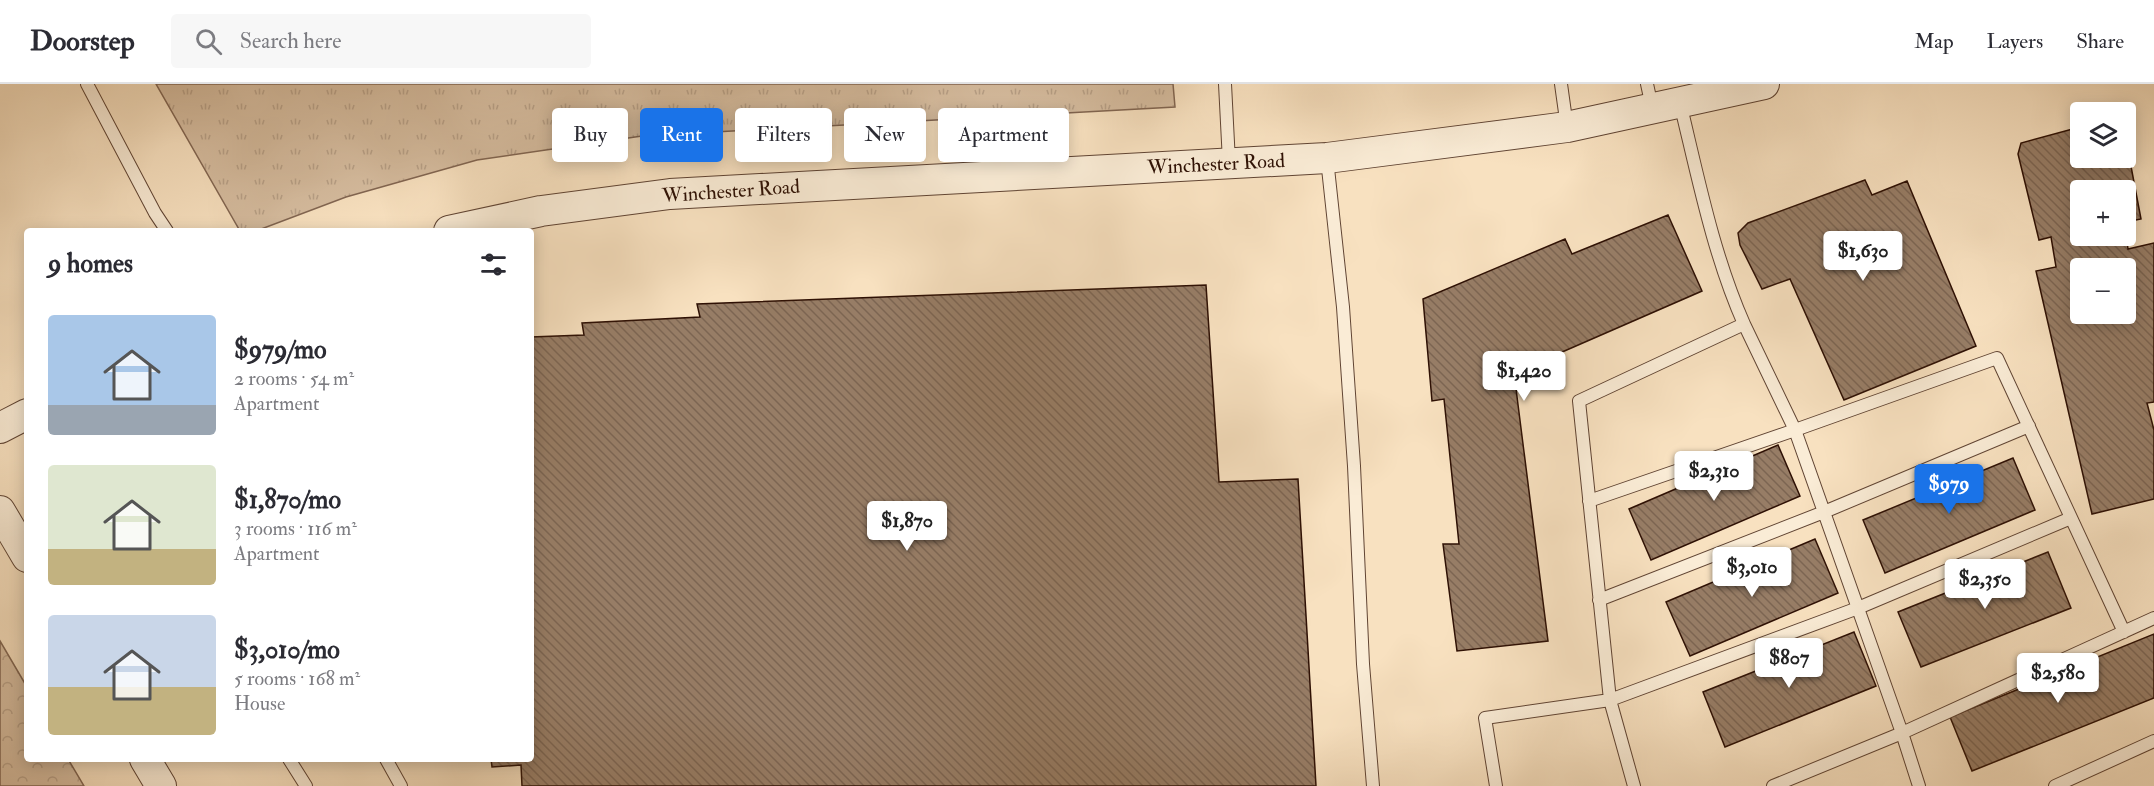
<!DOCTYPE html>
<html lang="en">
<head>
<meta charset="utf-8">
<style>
  :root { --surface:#fff; --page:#f7f7f7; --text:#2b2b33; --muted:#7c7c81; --line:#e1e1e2; --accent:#1a73e8 }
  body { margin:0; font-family:"IM FELL Double Pica",serif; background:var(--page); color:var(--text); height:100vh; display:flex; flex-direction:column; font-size:22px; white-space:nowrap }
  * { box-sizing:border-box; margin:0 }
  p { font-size:20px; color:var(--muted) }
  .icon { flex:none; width:33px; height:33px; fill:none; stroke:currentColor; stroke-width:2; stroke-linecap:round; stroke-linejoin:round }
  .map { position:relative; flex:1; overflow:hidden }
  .drawer { position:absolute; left:24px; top:144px; width:510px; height:534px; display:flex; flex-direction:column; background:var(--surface); border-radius:6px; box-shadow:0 3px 15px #0003 }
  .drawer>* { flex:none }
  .top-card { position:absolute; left:552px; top:24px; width:570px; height:54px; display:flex; gap:12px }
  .buttons { position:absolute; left:2070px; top:18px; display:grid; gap:12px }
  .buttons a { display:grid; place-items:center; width:66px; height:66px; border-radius:6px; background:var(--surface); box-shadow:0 3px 15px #0003; font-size:30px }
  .price { position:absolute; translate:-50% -51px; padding:0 14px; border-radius:6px; background:#fff; color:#222; font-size:20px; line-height:39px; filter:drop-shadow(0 2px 3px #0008) }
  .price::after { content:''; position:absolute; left:50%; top:36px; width:18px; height:14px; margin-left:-9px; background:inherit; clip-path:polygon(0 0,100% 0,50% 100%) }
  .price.active { background:var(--accent); color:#fff }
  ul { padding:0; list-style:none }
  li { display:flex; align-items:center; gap:18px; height:150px; padding:0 24px }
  li span { display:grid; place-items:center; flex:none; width:168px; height:120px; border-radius:6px; color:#555 }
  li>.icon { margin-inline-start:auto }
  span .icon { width:72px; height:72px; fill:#fffc; stroke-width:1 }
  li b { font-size:26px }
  h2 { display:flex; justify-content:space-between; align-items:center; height:72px; padding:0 24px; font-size:26px }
  .tag { padding:0 21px; border-radius:6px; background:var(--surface); box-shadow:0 3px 15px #0003; font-size:21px; line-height:54px }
  .tag.active { background:var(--accent); color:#fff }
  header { display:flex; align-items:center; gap:36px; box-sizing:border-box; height:84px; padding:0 30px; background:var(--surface); border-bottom:2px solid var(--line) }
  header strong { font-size:28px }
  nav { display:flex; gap:33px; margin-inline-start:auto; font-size:21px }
  .search { width:420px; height:54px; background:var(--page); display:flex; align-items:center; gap:15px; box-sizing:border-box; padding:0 21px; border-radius:6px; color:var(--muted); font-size:22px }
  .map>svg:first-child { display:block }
  .grass { fill:url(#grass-tufts); stroke:#826652; stroke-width:1.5 }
  .park { fill:url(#park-crowns); stroke:#826652; stroke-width:1.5 }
  .building { fill:url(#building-back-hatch); stroke:#2e1004; stroke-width:1.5; fill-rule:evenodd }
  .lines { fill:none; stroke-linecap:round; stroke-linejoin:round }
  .service-casing { stroke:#604433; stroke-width:14 }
  .tertiary-casing { stroke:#604433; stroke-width:32 }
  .service { stroke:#faecd6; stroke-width:12 }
  .tertiary { stroke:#faecd6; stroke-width:30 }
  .labels { text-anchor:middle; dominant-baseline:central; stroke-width:5; stroke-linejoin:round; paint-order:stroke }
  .street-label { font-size:20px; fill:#2e1004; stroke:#faecd6 }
</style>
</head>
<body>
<header>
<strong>Doorstep</strong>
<div class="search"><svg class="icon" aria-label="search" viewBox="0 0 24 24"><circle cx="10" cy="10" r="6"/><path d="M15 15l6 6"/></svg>Search here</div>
<nav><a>Map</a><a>Layers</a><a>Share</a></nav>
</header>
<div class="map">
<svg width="2154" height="702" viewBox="0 0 2154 702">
  <defs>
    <pattern id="grass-tufts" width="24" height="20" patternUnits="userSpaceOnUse" patternTransform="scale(1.5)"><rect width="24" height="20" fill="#d6bda0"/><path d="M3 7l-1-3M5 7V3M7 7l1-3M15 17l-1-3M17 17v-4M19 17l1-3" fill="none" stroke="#b8a188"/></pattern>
    <pattern id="park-crowns" width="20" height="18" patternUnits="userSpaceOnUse" patternTransform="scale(1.5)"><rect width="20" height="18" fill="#d6bda0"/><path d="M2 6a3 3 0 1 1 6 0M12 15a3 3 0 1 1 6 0" fill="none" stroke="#b8a188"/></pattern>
    <pattern id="building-back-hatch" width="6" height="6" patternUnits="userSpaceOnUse" patternTransform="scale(1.5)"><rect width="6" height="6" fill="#977d66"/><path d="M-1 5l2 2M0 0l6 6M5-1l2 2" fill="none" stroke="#7c6552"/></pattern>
  </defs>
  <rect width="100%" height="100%" fill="#f8e1c0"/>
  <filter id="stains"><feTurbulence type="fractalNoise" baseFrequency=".00333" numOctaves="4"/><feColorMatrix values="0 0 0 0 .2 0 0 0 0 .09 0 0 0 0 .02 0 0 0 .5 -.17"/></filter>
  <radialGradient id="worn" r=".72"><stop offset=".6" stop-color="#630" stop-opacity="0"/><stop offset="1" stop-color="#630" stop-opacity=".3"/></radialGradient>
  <!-- grass -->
  <path class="grass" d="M156 0H1173L1175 23 642 52 477 76 346 113 256 147H240Z"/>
  <!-- park -->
  <path class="park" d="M0 557 27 603V675H68L84 702H0Z"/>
  <!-- building -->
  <path class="building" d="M2080 43V74H2126V56L2141 135 2126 138V106H2080V152L2126 150 2128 165 2154 159V318L2147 319 2154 346V415L2092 430 2036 187 2056 183 2051 153 2039 156 2018 70 2021 59ZM2080 184H2126V230H2080Z
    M1865 96 1872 111 1907 97 1976 262 1844 316 1790 195 1762 205 1740 161 1738 149 1748 139Z
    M1668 131 1702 207 1514 289 1548 557 1457 567 1443 460H1459L1444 315 1432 317 1423 215 1565 155 1572 170Z
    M1206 201 1219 398 1298 395 1316 702H522L521 681 492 683 491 675H531V253L584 251 582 239 700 233 697 220Z
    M1778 361 1800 412 1651 476 1629 425Z
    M2013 374 2035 426 1885 489 1863 436Z
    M1815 455 1838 509 1690 572 1666 518Z
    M2048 468 2071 524 1921 583 1898 528Z
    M1854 548 1876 602 1725 663 1703 608Z
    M2154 550V614L1972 687 1950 633Z"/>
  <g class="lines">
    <!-- service casing -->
    <g class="service-casing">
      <path id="service" d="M87 0 155 129 167 147
        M1225 0 1229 78
        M1561 0 1567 43
        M1647 0 1652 23
        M1327 75 1343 223 1354 382 1363 580 1373 702
        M1744 240 1795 346 1997 274 2124 548
        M1589 417 1795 346 1902 649 2154 534
        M1599 516 1824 428 2029 342
        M289 675 306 702
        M386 675 401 702
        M1496 702 1485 634 1610 616 1579 317 1744 240C1713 170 1698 93 1680 19
        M1634 702 1610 616 1858 524 2071 434
        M1773 702 1902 649 1919 702
        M2055 702 2154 657"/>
    </g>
    <!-- tertiary casing -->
    <g class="tertiary-casing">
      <path id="tertiary" d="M449 147 541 127 670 110 1327 74 1567 43 1764 0
        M0 344 27 330
        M0 427 27 473
        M145 675 161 702"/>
    </g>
    <!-- service -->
    <use href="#service" class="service"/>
    <!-- tertiary -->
    <use href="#tertiary" class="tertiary"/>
  </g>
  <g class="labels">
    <!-- street labels -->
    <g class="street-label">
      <text transform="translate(1216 80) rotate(-3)">Winchester Road</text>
      <text transform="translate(731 107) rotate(-4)">Winchester Road</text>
    </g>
  </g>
  <rect width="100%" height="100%" filter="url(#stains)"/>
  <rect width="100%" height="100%" fill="url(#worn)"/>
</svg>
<div class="buttons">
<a><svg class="icon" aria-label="layers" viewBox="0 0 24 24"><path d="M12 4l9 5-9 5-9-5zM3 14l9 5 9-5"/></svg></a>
<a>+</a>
<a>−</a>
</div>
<b class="price" style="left:1863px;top:198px">$1,630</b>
<b class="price" style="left:1524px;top:318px">$1,420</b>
<b class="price" style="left:1714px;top:418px">$2,310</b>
<b class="price active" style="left:1949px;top:431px">$979</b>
<b class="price" style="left:907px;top:468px">$1,870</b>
<b class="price" style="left:1752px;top:514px">$3,010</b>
<b class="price" style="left:1985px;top:526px">$2,350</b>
<b class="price" style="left:1789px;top:605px">$807</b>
<b class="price" style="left:2058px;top:620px">$2,580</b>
<div class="top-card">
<a class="tag">Buy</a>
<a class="tag active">Rent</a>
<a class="tag">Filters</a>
<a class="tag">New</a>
<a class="tag">Apartment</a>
</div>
<section class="drawer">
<h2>9 homes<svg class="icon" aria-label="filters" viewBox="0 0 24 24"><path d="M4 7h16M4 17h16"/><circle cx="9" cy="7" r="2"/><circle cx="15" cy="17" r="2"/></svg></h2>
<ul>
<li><span style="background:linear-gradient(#a9c7e8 75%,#9aa5b1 0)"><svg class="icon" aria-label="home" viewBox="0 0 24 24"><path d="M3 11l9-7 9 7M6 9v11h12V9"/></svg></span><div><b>$979/mo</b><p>2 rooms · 54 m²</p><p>Apartment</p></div></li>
<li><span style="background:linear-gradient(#dfe7d0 70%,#c2b280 0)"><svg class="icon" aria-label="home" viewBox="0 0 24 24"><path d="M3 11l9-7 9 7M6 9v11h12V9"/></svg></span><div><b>$1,870/mo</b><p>3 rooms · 116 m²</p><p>Apartment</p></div></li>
<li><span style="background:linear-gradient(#c9d6e8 60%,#c2b280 0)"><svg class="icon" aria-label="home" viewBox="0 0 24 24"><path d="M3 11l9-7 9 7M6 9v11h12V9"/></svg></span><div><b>$3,010/mo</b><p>5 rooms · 168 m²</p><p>House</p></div></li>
</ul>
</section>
</div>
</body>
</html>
